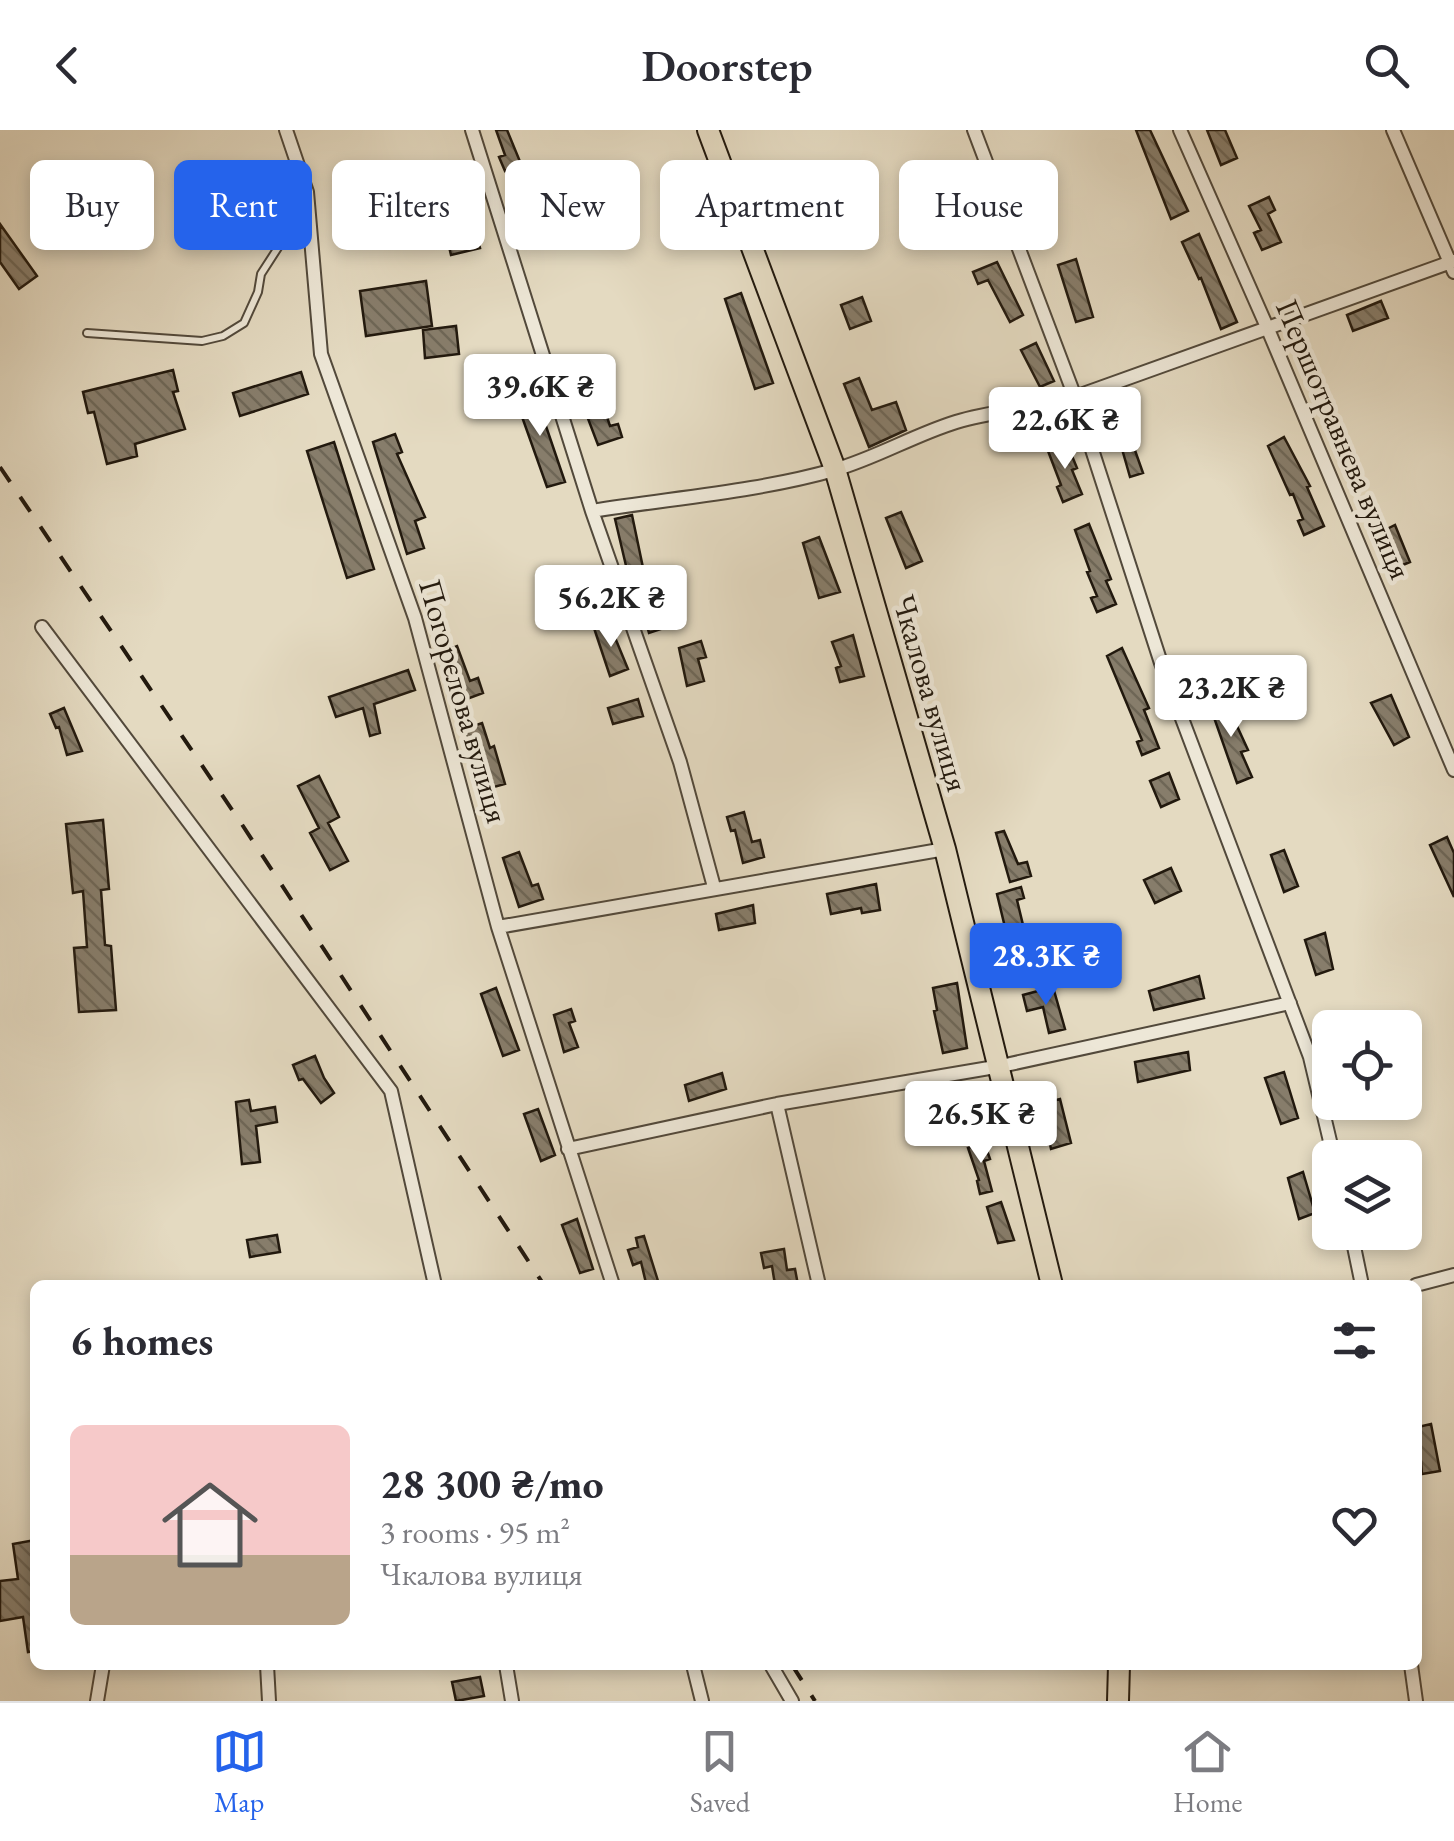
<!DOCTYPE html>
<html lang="en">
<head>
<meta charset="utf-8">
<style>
  :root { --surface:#fff; --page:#f7f7f7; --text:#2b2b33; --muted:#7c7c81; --line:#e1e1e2; --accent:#2563eb }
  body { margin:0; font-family:"EB Garamond",serif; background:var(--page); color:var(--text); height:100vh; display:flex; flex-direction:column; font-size:38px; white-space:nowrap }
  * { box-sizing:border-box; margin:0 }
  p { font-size:32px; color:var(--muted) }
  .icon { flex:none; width:55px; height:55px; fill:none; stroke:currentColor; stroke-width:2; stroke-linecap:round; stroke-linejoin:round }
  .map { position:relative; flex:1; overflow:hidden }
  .panel { position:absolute; left:30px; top:1150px; width:1392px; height:390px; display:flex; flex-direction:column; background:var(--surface); border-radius:15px; box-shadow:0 5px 15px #0003 }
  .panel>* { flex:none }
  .guide { position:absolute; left:30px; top:30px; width:1395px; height:90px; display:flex; gap:20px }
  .tools { position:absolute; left:1312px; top:880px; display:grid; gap:20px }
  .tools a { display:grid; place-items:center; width:110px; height:110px; border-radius:15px; background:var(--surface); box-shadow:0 5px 15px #0003; font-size:50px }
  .price { position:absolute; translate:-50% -85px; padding:0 22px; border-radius:10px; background:#fff; color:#222; font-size:32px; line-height:65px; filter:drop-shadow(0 2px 5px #0008) }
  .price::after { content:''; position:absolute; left:50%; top:60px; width:30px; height:22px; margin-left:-15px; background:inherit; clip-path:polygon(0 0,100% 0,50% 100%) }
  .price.selected { background:var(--accent); color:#fff }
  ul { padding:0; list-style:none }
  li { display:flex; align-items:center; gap:30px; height:250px; padding:0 40px }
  li span { display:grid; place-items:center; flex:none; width:280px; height:200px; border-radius:15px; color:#555 }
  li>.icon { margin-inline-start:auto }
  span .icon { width:120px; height:120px; fill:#fffc; stroke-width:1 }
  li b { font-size:42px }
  h2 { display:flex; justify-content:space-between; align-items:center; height:120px; padding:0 40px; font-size:42px }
  .tag { padding:0 35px; border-radius:15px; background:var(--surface); box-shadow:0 5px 15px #0003; font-size:35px; line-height:90px }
  .tag.selected { background:var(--accent); color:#fff }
  header { display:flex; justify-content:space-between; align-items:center; height:130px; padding:0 40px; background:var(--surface); font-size:45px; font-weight:600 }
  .tab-bar { display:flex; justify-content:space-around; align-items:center; height:140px; border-top:2px solid var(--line); background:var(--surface); font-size:28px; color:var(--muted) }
  .tab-bar a { display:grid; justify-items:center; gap:5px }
  .tab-bar .selected { color:var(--accent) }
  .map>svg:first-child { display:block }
  .building { fill:url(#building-back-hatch); stroke:#22190e; stroke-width:2.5 }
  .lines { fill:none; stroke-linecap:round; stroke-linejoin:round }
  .lane-casing { stroke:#52493b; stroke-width:10 }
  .street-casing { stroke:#52493b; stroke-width:16 }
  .primary-casing { stroke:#22190e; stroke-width:24 }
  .lane { stroke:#ede7d7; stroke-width:6 }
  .street { stroke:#ede7d7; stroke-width:12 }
  .primary { stroke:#e4dac1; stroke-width:20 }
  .rail { stroke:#22190e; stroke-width:4; stroke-dasharray:18 18; stroke-linecap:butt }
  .labels { text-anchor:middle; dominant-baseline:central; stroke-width:9; stroke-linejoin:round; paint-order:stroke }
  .street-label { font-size:32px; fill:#22190e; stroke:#ede7d7 }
</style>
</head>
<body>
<header><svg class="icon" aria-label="back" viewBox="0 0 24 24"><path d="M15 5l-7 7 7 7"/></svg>Doorstep<svg class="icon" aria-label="search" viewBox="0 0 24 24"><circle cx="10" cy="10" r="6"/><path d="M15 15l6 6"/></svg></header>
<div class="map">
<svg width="1454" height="1571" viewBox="0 0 1454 1571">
  <defs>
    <pattern id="building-back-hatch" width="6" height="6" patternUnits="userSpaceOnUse" patternTransform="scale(2.5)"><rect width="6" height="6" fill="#877d6b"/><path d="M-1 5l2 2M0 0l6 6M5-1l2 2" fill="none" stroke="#6e6656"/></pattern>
  </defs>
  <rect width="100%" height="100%" fill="#e4dac1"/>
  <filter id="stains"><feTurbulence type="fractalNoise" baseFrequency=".002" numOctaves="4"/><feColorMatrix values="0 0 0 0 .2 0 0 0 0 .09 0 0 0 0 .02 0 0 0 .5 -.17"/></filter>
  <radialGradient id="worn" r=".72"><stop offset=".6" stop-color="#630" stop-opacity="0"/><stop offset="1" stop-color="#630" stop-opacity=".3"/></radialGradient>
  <!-- building -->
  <path class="building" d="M496 0H507L521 34 505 41 499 27 505 25Z
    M1136 0H1150L1188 81 1171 89Z
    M1207 0H1225L1237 28 1221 35Z
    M702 54 715 89 701 94 688 60Z
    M1269 67 1275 80 1268 84 1281 112 1262 120 1254 103 1261 100 1249 76Z
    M0 94 37 146 19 159 0 132Z
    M475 98 480 118 451 125 446 104Z
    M1199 104 1237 192 1221 199 1201 148 1199 149 1182 112Z
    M1076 129 1093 187 1076 192 1058 135Z
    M997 132 1023 185 1010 192 988 150 978 154 973 142Z
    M426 151 432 196 366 206 360 161Z
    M741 163 773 253 755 259 725 169Z
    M862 167 871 191 850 199 841 175Z
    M1381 171 1388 188 1353 201 1347 185Z
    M456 196 459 224 425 228 423 200Z
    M1036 213 1054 251 1040 257 1021 220Z
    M173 240 178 261 173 262 185 299 135 314 137 326 107 334 94 282 88 283 83 262Z
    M301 242 308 264 240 286 233 263Z
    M859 248 872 280 896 272 906 300 869 317 844 254Z
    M534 261 565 352 547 357 515 267Z
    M602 272 610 296 618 294 622 307 598 315 584 278Z
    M1131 294 1135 311 1132 312 1143 343 1130 347 1116 298Z
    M395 304 402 322 397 324 425 387 415 391 424 418 407 424 373 312Z
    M1284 307 1310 356 1307 357 1324 396 1304 405 1298 391 1303 389 1293 364 1290 365 1268 316Z
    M334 312 374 439 347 448 307 321Z
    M1067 314 1077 338 1072 340 1082 364 1063 372 1057 357 1061 355 1048 321Z
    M901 382 922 431 906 438 886 388Z
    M632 385 646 452 664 498 649 503 640 471 636 472 631 457 615 389Z
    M1089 394 1111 449 1106 451 1116 474 1097 482 1091 468 1097 466 1087 442 1090 441 1075 400Z
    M1395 395 1410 432 1393 439 1386 422 1391 420 1383 401Z
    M819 407 840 462 819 468 803 413Z
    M609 493 628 539 610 546 594 498Z
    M853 505 864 546 840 552 836 538 841 536 832 512Z
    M701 511 706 527 698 529 704 551 687 556 679 518Z
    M457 516 470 551 478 548 483 563 459 572 439 523Z
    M1122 518 1149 578 1144 580 1159 618 1142 625 1137 612 1142 610 1107 526Z
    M408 540 415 560 374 574 380 603 370 606 363 578 336 587 329 567Z
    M1391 565 1409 607 1394 615 1371 573Z
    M638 569 643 586 613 594 608 578Z
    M1225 570 1248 620 1241 622 1252 647 1237 653 1210 576Z
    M64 578 82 621 67 625 59 597 56 598 50 584Z
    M482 593 490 618 494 616 505 654 483 660 464 599Z
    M1169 643 1179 669 1161 677 1150 651Z
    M319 646 339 687 328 693 348 731 330 740 310 703 319 698 298 656Z
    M744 682 752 712 760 710 764 727 743 733 735 700 731 701 727 687Z
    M103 690 109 759 101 760 105 815 111 816 116 880 79 882 74 818 87 817 83 761 73 763 66 694Z
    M1004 701 1018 734 1027 732 1031 746 1010 752 996 703Z
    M1447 707 1454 723V767L1430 715Z
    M1284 720 1298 756 1284 762 1271 725Z
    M519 722 532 756 538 754 543 769 519 777 503 728Z
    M1171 738 1181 761 1155 773 1144 750Z
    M876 754 880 780 862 783 861 778 831 784 827 764Z
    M1021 757 1024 768 1017 770 1023 795 1016 797 1031 839 1016 843 997 764Z
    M753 775 755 793 719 800 716 784Z
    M1325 803 1333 839 1316 845 1305 810Z
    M1199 846 1204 868 1154 880 1149 861Z
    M957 853 967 918 943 923 934 881 937 880 933 858Z
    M1053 857 1065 899 1049 903 1043 877 1027 881 1023 865Z
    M496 858 519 920 503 926 481 864Z
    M571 879 575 891 569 893 578 917 564 922 554 885Z
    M1188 922 1190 940 1138 952 1135 932Z
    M315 926 324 948 334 963 321 973 303 949 299 950 293 935Z
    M1284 942 1298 988 1281 994 1265 948Z
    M722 943 726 959 689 971 685 955Z
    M1060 969 1071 1013 1051 1019 1041 974Z
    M249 970 251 981 275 977 277 992 256 996 260 1032 242 1034 236 972Z
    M538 979 555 1025 541 1031 524 984Z
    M984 1012 990 1029 984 1031 992 1061 980 1064 977 1051 979 1050 968 1018Z
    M1303 1042 1315 1083 1299 1089 1288 1048Z
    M1001 1072 1014 1110 998 1113 987 1077Z
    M577 1089 593 1139 580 1143 562 1095Z
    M277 1105 280 1122 250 1127 247 1110Z
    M644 1106 658 1151 646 1153 641 1132 633 1135 628 1120 638 1117 636 1108Z
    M784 1119 787 1140 795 1139 798 1155H775L772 1136 764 1138 761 1123Z
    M1431 1294 1440 1341 1422 1344 1418 1297Z
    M35 1410V1521L28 1522 23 1487 0 1491V1451L18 1449 13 1414Z
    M480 1547 484 1566 456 1571 452 1552Z"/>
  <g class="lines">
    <!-- lane casing -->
    <g class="lane-casing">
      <path id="lane" d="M87 203 202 211 223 206 244 193 258 162 261 144 292 96 308 79"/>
    </g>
    <!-- street casing -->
    <g class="street-casing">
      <path id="street" d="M286 0 307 62 321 224 415 488 498 797 613 1155
        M472 0 592 381 680 632 714 757
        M974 0 1075 267 1161 533 1310 927 1334 1028
        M1180 0 1267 197 1454 640
        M1393 0 1454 142
        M592 381C672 368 756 362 834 340 876 328 914 305 956 292 995 280 1036 279 1075 267L1454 131
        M42 497 391 961 435 1155
        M498 797 945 719
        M777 974 819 1155
        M568 1019 777 974 1001 936 1290 873
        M1351 1102 1362 1155
        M1416 1155 1454 1145
        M267 1535 269 1571
        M506 1535 512 1571
        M693 1535 702 1571
        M771 1535 792 1571
        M1411 1535 1416 1571
        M97 1571 103 1535"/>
    </g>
    <!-- primary casing -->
    <g class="primary-casing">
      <path id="primary" d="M708 0 835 339 945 719 1052 1155
        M1118 1571 1119 1535"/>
    </g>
    <!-- lane -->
    <use href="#lane" class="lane"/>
    <!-- street -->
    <use href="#street" class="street"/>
    <!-- primary -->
    <use href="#primary" class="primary"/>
    <!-- rail -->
    <path class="rail" d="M0 337 243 696 544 1155
      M792 1535 815 1571"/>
  </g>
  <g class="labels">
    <!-- street labels -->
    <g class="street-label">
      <text transform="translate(1344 309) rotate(67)">Першотравнева вулиця</text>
      <text transform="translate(931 563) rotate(74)">Чкалова вулиця</text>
      <text transform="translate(464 571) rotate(74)">Погорєлова вулиця</text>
    </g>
  </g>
  <rect width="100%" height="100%" filter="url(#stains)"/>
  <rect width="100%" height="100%" fill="url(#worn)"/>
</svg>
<div class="tools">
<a><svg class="icon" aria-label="locate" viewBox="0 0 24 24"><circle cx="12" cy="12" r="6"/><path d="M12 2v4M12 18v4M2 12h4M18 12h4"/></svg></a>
<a><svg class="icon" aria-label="layers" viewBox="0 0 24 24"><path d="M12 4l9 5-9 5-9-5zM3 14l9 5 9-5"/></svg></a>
</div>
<b class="price" style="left:540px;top:309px">39.6K ₴</b>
<b class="price" style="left:1065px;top:342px">22.6K ₴</b>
<b class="price" style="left:611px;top:520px">56.2K ₴</b>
<b class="price" style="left:1231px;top:610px">23.2K ₴</b>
<b class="price selected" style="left:1046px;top:878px">28.3K ₴</b>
<b class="price" style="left:981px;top:1036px">26.5K ₴</b>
<div class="guide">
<a class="tag">Buy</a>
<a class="tag selected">Rent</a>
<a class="tag">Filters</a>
<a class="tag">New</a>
<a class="tag">Apartment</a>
<a class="tag">House</a>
</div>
<section class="panel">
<h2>6 homes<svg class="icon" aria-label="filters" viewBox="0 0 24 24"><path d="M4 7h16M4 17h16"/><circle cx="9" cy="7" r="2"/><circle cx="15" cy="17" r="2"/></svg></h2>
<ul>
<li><span style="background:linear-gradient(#f6c9c9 65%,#b9a48a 0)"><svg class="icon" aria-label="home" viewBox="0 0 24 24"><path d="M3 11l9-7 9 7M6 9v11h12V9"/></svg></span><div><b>28 300 ₴/mo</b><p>3 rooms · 95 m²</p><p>Чкалова вулиця</p></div><svg class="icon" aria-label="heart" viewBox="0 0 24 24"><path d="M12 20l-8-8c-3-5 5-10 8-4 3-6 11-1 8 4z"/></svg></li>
</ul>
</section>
</div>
<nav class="tab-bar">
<a class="selected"><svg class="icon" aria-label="map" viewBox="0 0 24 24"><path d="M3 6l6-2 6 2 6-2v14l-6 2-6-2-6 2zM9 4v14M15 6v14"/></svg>Map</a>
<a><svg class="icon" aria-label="saved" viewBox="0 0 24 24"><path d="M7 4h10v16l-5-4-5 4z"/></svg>Saved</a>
<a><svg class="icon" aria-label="home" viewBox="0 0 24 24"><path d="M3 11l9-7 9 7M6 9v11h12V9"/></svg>Home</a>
</nav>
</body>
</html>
